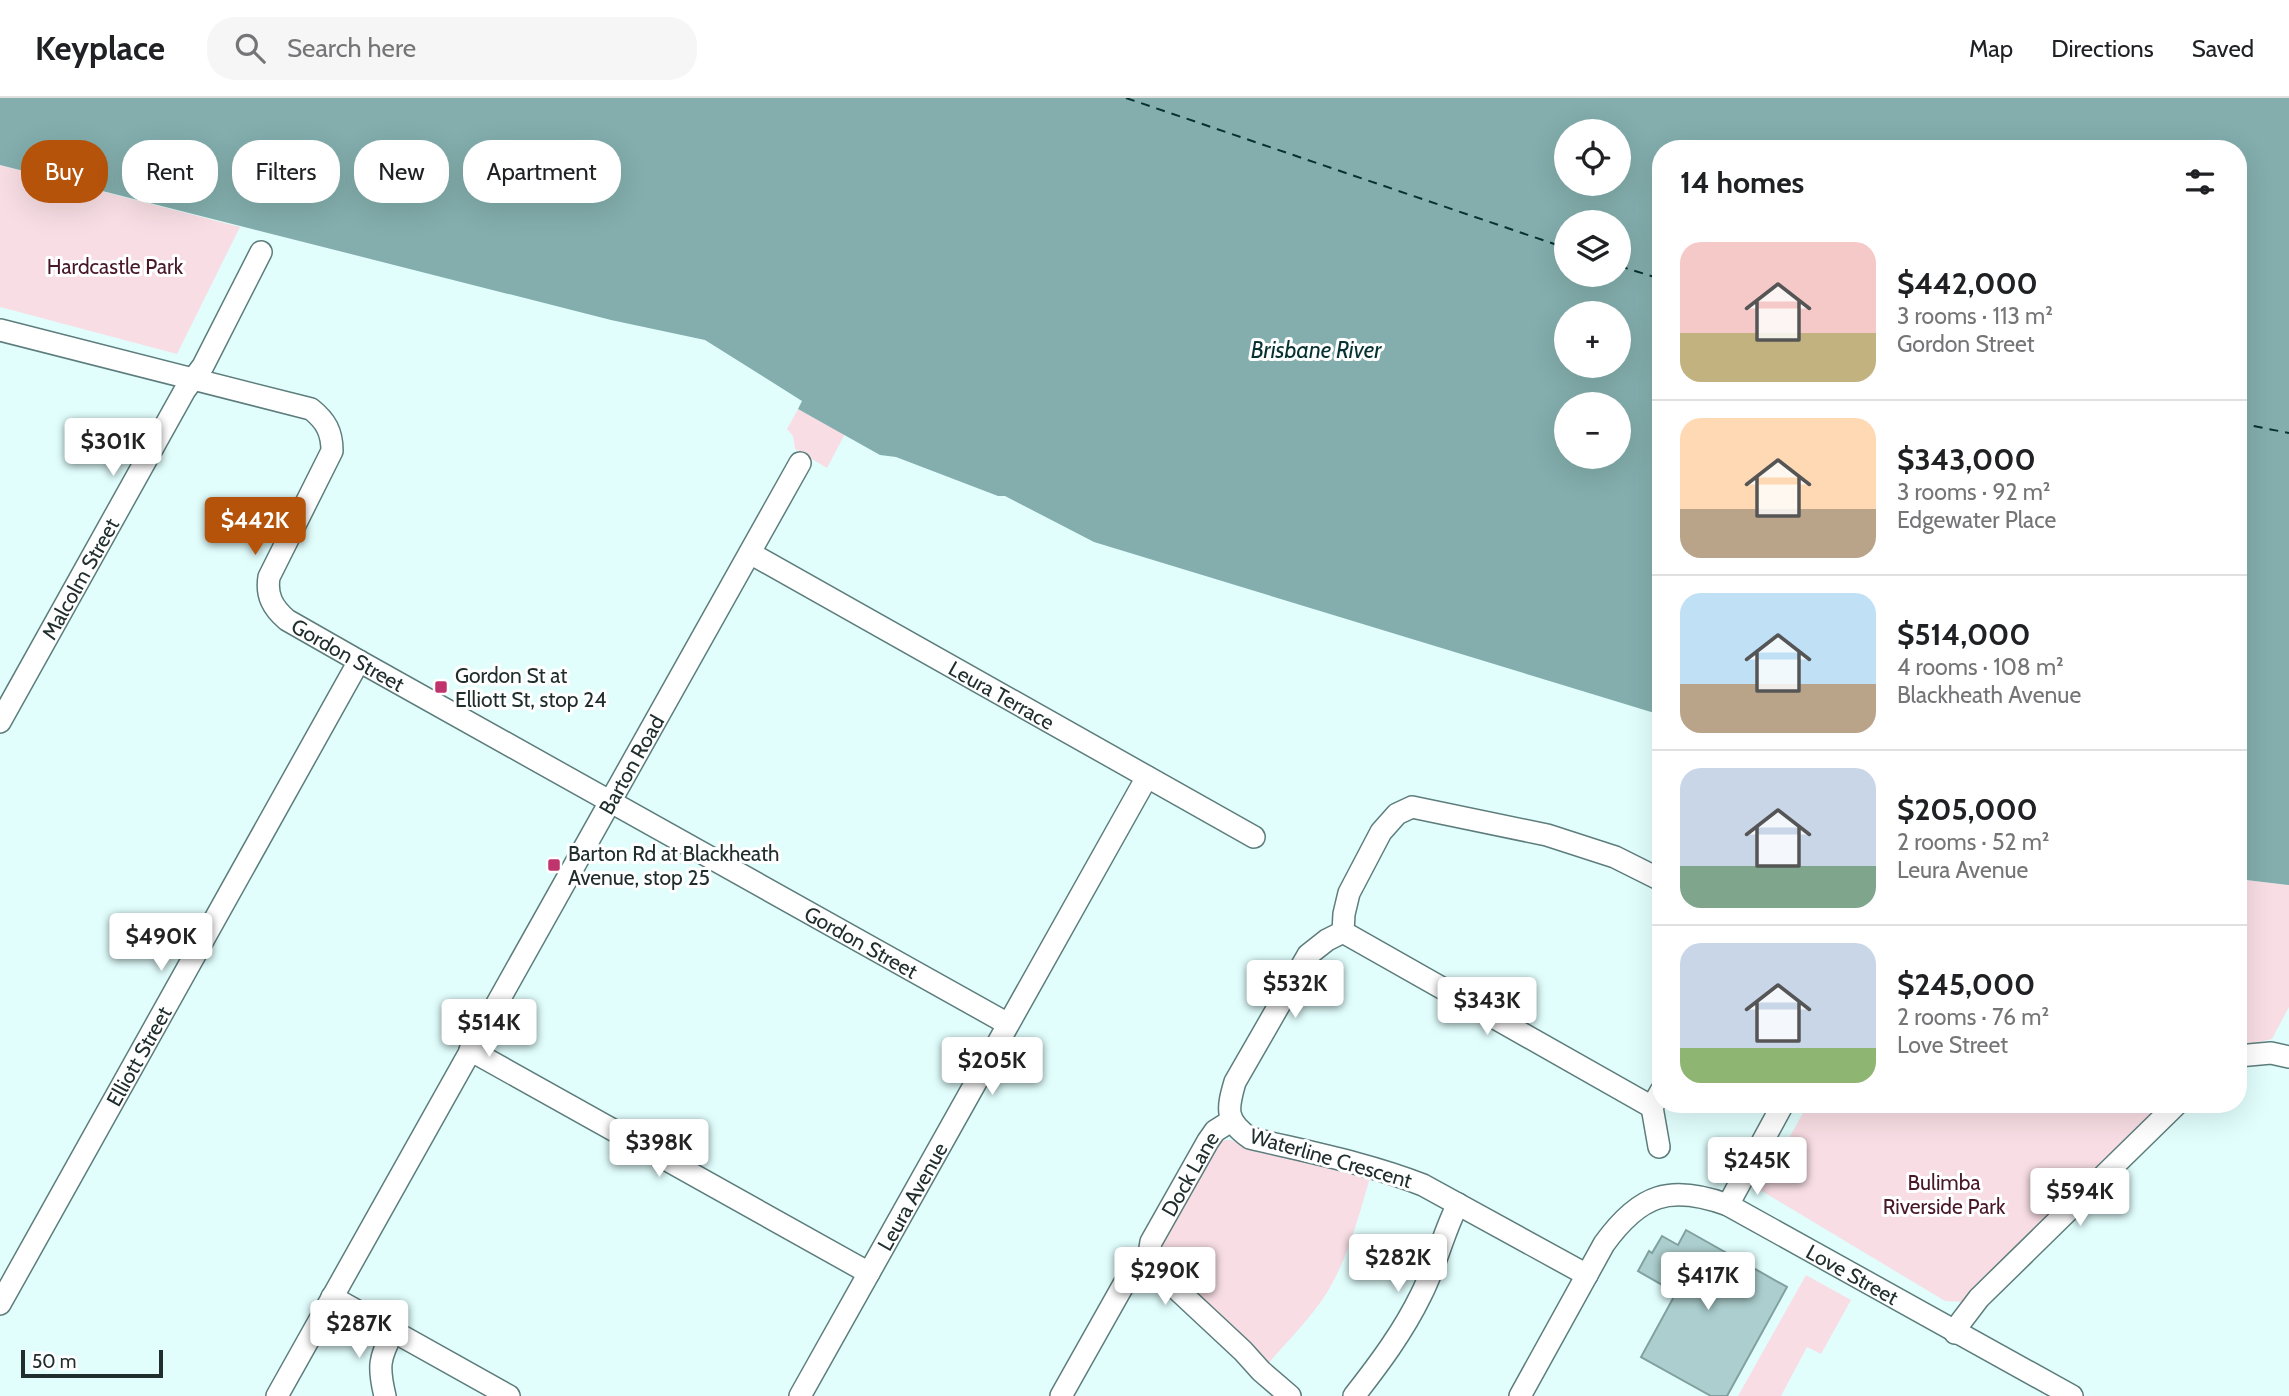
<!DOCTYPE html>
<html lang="en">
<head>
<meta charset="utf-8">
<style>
  :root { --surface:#fff; --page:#f6f6f6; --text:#202124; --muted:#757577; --line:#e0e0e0; --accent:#b45309 }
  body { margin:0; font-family:Cabin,sans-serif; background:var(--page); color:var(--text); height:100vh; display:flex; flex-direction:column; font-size:26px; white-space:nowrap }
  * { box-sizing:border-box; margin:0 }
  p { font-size:23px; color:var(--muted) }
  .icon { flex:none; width:38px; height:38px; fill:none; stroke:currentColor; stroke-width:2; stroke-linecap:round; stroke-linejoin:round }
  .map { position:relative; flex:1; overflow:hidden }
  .drawer { position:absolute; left:1652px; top:42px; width:595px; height:973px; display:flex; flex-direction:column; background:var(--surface); border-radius:28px; box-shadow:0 7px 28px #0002 }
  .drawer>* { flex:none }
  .banner { position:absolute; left:21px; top:42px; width:665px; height:63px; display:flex; gap:14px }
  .tools { position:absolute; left:1554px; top:21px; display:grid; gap:14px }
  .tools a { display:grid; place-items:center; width:77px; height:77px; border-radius:50%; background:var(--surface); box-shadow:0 7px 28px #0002; font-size:35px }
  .scale { position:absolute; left:21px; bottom:18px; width:142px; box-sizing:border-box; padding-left:7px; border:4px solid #202e2d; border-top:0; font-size:19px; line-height:24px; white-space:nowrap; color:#202e2d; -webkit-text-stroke:5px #fff; paint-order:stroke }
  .price { position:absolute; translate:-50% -60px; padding:0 16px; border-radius:7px; background:#fff; color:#222; font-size:23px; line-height:46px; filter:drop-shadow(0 2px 4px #0008) }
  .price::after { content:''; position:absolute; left:50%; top:42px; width:21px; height:16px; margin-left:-10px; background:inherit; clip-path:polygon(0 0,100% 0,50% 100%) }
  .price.on { background:var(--accent); color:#fff }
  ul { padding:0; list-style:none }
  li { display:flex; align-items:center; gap:21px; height:175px; padding:0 28px }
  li+li { border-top:2px solid var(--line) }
  li span { display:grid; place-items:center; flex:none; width:196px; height:140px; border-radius:21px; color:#555 }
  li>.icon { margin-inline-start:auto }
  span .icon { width:84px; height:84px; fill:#fffc; stroke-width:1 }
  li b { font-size:30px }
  h2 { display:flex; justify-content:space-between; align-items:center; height:84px; padding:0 28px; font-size:30px }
  .chip { padding:0 24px; border-radius:28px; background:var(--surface); box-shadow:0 7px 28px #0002; font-size:24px; line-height:63px }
  .chip.on { background:var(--accent); color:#fff }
  header { display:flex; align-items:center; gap:42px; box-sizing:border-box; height:98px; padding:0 35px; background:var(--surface); border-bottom:2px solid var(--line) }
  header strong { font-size:33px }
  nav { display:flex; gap:38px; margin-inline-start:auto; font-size:24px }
  .search { width:490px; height:63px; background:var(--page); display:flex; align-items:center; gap:18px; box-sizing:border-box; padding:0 24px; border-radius:28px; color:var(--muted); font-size:26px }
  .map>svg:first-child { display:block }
  .green { fill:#f8dee4 }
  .water { fill:#83aead; fill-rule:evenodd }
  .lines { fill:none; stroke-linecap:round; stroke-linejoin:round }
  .ferry { stroke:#063232; stroke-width:2; stroke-dasharray:9 7; stroke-linecap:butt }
  .building { fill:#accece; stroke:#80a1a0; stroke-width:2 }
  .minor-casing { stroke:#5d7d7c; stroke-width:24 }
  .minor { stroke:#fff; stroke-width:21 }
  .poi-dot { fill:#bf346c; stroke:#fff; stroke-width:2.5 }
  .labels { text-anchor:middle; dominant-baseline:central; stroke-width:6; stroke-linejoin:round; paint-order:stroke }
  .park-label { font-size:21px; fill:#481829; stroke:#fff }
  .street-label { font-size:21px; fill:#202e2d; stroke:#fff }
  .poi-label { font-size:21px; fill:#202e2d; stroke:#fff; text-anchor:start }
  .water-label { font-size:23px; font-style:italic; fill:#063232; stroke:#fff }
</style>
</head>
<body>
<header>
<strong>Keyplace</strong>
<div class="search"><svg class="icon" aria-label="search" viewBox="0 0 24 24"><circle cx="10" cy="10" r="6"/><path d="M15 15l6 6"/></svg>Search here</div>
<nav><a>Map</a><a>Directions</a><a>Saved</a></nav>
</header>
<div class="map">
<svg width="2289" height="1298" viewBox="0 0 2289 1298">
  <rect width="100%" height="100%" fill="#e1fefd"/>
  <!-- green -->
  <path class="green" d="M0 67 240 129 177 256 0 209Z
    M798 311 845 336 827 370 795 351 793 338 787 331Z
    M2238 781 2289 787V909L2272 941 2238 949Z
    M1808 1006H2166L1963 1204 1945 1203 1760 1092Z
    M1214 1042H1231L1244 1048 1370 1080C1357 1123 1346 1169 1320 1205 1304 1227 1284 1247 1267 1267L1170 1174 1157 1146Z
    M1806 1177 1851 1202 1821 1256 1807 1249 1781 1298H1738Z"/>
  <!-- water -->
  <path class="water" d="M0 0H2289V787L2238 781V51H1661V617L1094 444 1005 398H998L896 359 880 357 798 311 802 303 705 242 611 222 0 67ZM1566 33H1619V86H1566ZM1566 124H1619V177H1566ZM1566 215H1619V268H1566ZM1566 306H1619V359H1566Z"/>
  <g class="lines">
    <!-- ferry -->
    <path class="ferry" d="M1126 0 1566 150
      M1619 168 1661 181
      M2238 325 2289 335"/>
  </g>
  <!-- building -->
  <path class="building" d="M1686 1132 1787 1189 1727 1298H1711L1641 1259 1676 1195 1638 1173 1649 1153 1652 1155 1662 1138 1678 1147Z"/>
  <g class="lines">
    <!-- minor casing -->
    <g class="minor-casing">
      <g id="minor">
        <path id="s1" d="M0 232 311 311C326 323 332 334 332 353L269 479C266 498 273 510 287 522L359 563 1008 926"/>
        <path id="s2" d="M750 455 1254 739"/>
        <path id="s3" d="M0 624 185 292 203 268 261 154"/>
        <path d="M1343 834 1652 1009"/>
        <path d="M470 952 869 1175"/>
        <path d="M2238 958 2271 955 2289 959"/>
        <path d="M1659 1049 1652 1009 1661 993"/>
        <path d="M1728 1107 1783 1006"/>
        <path id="s4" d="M1151 1177 1148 1162 1151 1144 1208 1043 1215 1033 1231 1023"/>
        <path d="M1587 1177 1423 1087C1367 1065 1308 1054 1250 1040 1225 1023 1227 1011 1235 984L1308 857 1327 842 1343 834 1344 816 1349 795 1381 734 1397 716 1412 709 1547 737 1615 759 1661 782"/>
        <path d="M332 1199 509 1298"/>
        <path id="s5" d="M0 1206 359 563"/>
        <path d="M1955 1235 1960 1225 1979 1200 2177 1006"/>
        <path id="s6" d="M277 1298 800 365"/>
        <path d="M385 1298C378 1269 379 1260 393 1234"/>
        <path id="s7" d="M800 1298 1147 679"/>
        <path d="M1061 1298 1124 1186 1137 1177H1151L1168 1183 1243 1253 1261 1273 1290 1298"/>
        <path d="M1354 1298C1379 1266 1403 1234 1421 1197 1436 1168 1443 1135 1458 1106"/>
        <path id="s8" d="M1520 1298 1604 1146C1640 1096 1670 1086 1728 1107L2072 1298"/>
      </g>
    </g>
    <!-- minor -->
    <use href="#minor" class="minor"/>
  </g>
  <!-- markers -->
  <g class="poi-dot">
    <rect x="434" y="582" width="14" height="14" rx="3.5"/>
    <rect x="547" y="760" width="14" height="14" rx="3.5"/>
  </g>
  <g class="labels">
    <!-- park labels -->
    <g class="park-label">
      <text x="115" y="168">Hardcastle Park</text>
      <text x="1944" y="1084">Bulimba<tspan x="1944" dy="24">Riverside Park</tspan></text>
    </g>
    <!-- street labels -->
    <g class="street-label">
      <text stroke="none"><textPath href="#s3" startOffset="164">Malcolm Street</textPath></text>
      <text stroke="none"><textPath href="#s1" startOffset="630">Gordon Street</textPath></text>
      <text stroke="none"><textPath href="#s2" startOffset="289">Leura Terrace</textPath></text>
      <text stroke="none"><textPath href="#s6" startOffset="724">Barton Road</textPath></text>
      <text stroke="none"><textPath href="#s1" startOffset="1218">Gordon Street</textPath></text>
      <text stroke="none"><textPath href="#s5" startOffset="284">Elliott Street</textPath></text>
      <text transform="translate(1331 1060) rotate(16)">Waterline Crescent</text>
      <text stroke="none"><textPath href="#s4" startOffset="112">Dock Lane</textPath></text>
      <text stroke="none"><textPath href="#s7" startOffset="229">Leura Avenue</textPath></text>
      <text stroke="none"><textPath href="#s8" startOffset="460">Love Street</textPath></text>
    </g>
    <!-- poi labels -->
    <g class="poi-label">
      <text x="455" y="577">Gordon St at<tspan x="455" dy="24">Elliott St, stop 24</tspan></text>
      <text x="568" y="755">Barton Rd at Blackheath<tspan x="568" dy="24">Avenue, stop 25</tspan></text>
    </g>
    <!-- water labels -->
    <g class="water-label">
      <text x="1316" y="252">Brisbane River</text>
    </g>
  </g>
</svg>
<div class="tools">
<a><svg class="icon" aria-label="locate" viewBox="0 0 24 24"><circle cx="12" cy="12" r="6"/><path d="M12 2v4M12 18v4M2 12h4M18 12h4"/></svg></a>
<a><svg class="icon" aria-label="layers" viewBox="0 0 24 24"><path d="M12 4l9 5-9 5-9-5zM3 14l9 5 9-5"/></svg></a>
<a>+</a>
<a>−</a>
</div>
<div class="scale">50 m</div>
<b class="price" style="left:113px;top:380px">$301K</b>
<b class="price on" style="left:255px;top:459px">$442K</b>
<b class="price" style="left:161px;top:875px">$490K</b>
<b class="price" style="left:1295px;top:922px">$532K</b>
<b class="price" style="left:1487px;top:939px">$343K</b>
<b class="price" style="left:489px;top:961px">$514K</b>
<b class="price" style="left:992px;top:999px">$205K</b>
<b class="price" style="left:659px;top:1081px">$398K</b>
<b class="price" style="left:1757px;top:1099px">$245K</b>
<b class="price" style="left:2080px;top:1130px">$594K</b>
<b class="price" style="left:1398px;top:1196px">$282K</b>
<b class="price" style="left:1165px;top:1209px">$290K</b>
<b class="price" style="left:1708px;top:1214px">$417K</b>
<b class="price" style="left:359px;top:1262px">$287K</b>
<div class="banner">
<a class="chip on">Buy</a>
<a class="chip">Rent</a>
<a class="chip">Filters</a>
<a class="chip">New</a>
<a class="chip">Apartment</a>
</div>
<section class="drawer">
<h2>14 homes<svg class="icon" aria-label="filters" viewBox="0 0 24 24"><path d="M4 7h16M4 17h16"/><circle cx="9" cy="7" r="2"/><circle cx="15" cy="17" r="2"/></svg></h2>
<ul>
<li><span style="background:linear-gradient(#f6c9c9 65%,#c2b280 0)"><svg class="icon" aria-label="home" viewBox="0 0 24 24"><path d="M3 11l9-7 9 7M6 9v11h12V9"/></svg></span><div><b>$442,000</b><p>3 rooms · 113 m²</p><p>Gordon Street</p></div></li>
<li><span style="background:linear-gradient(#ffd9b3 65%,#b9a48a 0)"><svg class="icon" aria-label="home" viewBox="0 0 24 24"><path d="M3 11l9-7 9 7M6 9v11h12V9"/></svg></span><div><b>$343,000</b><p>3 rooms · 92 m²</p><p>Edgewater Place</p></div></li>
<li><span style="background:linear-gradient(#bfe0f5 65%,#b9a48a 0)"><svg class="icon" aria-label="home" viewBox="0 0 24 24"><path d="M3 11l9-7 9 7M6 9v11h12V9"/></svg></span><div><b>$514,000</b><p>4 rooms · 108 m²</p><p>Blackheath Avenue</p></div></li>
<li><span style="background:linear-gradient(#c9d6e8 70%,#7fa58c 0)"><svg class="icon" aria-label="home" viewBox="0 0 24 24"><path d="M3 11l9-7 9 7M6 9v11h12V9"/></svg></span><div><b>$205,000</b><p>2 rooms · 52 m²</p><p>Leura Avenue</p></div></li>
<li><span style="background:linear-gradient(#c9d6e8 75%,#8fb573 0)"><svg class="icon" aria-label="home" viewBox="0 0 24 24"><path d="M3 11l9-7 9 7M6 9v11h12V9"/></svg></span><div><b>$245,000</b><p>2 rooms · 76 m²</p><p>Love Street</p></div></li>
</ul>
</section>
</div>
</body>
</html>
